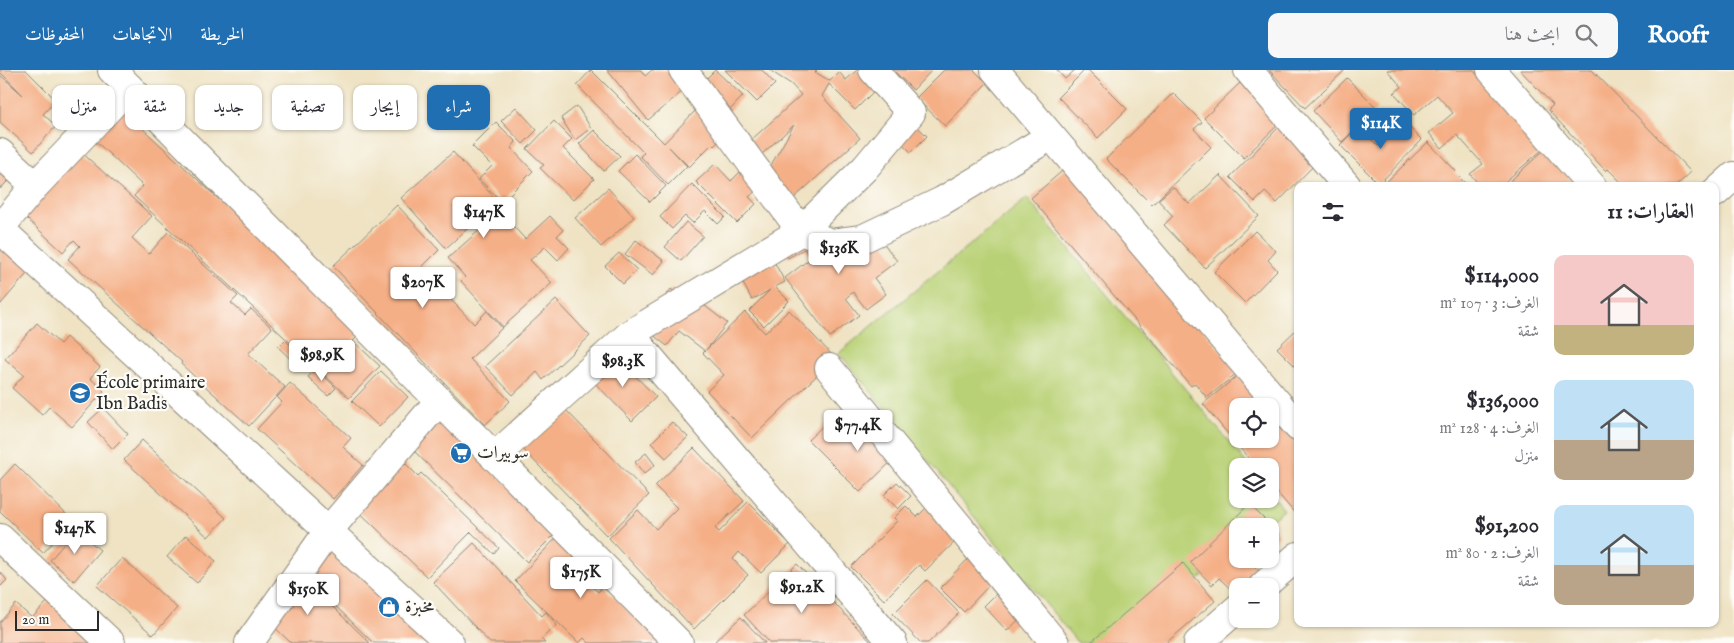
<!DOCTYPE html>
<html lang="ar">
<head>
<meta charset="utf-8">
<style>
  :root { --surface:#fff; --page:#f7f7f7; --text:#2b2b33; --muted:#7c7c81; --accent:#1f6fb2 }
  body { margin:0; font-family:"IM FELL English",Amiri,serif; background:var(--page); color:var(--text); direction:rtl; height:100vh; display:flex; flex-direction:column; font-size:19px; white-space:nowrap }
  * { box-sizing:border-box; margin:0 }
  p { font-size:16px; color:var(--muted) }
  .icon { flex:none; width:28px; height:28px; fill:none; stroke:currentColor; stroke-width:2; stroke-linecap:round; stroke-linejoin:round }
  .map { position:relative; flex:1; overflow:hidden; direction:ltr }
  .drawer { position:absolute; left:1294px; top:112px; width:425px; height:445px; display:flex; flex-direction:column; background:var(--surface); border-radius:10px; box-shadow:0 1px 4px #0004; direction:rtl }
  .drawer>* { flex:none }
  .guide { position:absolute; left:15px; top:15px; width:475px; height:45px; direction:rtl; display:flex; gap:10px }
  .buttons { position:absolute; left:1229px; top:328px; display:grid; gap:10px }
  .buttons a { display:grid; place-items:center; width:50px; height:50px; border-radius:10px; background:var(--surface); box-shadow:0 1px 4px #0004; font-size:25px }
  .scale { position:absolute; left:15px; bottom:12px; width:84px; box-sizing:border-box; padding-left:5px; border:2px solid #2b2b2b; border-top:0; font-size:14px; line-height:18px; white-space:nowrap; color:#2b2b2b; -webkit-text-stroke:4px #fdfcf7; paint-order:stroke }
  .price { position:absolute; translate:-50% -42px; padding:0 11px; border-radius:5px; background:#fff; color:#222; font-size:16px; line-height:32px; filter:drop-shadow(0 1px 2px #0008) }
  .price::after { content:''; position:absolute; left:50%; top:30px; width:15px; height:11px; margin-left:-8px; background:inherit; clip-path:polygon(0 0,100% 0,50% 100%) }
  .price.current { background:var(--accent); color:#fff }
  ul { padding:0; list-style:none }
  li { display:flex; align-items:center; gap:15px; height:125px; padding:0 25px }
  li span { display:grid; place-items:center; flex:none; width:140px; height:100px; border-radius:10px; color:#555 }
  li>.icon { margin-inline-start:auto }
  span .icon { width:60px; height:60px; fill:#fffc; stroke-width:1 }
  li b { font-size:21px }
  h2 { display:flex; justify-content:space-between; align-items:center; height:60px; padding:0 25px; font-size:21px }
  .pill { padding:0 18px; border-radius:10px; background:var(--surface); box-shadow:0 1px 4px #0004; font-size:18px; line-height:45px }
  .pill.current { background:var(--accent); color:#fff }
  header { display:flex; align-items:center; gap:30px; box-sizing:border-box; height:70px; padding:0 25px; background:var(--accent); color:#fff }
  header strong { font-size:24px }
  nav { display:flex; gap:28px; margin-inline-start:auto; font-size:18px }
  .search { width:350px; height:45px; background:var(--page); display:flex; align-items:center; gap:12px; box-sizing:border-box; padding:0 18px; border-radius:10px; color:var(--muted); font-size:19px }
  .map>svg:first-child { display:block }
  .green { fill:#b9d176; stroke:#727e50 }
  .building { fill:#f5af86 }
  .lines { fill:none; stroke-linecap:round; stroke-linejoin:round }
  .street-casing { stroke:#8d8778; stroke-width:30 }
  .street { stroke:#fff; stroke-width:28 }
  .labels { text-anchor:middle; dominant-baseline:central; stroke-width:4.5; stroke-linejoin:round; paint-order:stroke }
  .poi-label { font-size:18px; fill:#2b2b2b; stroke:#fdfcf7; text-anchor:start }
</style>
</head>
<body>
<header>
<strong>Roofr</strong>
<div class="search"><svg class="icon" aria-label="search" viewBox="0 0 24 24"><circle cx="10" cy="10" r="6"/><path d="M15 15l6 6"/></svg>ابحث هنا</div>
<nav><a>الخريطة</a><a>الاتجاهات</a><a>المحفوظات</a></nav>
</header>
<div class="map">
<svg width="1734" height="573" viewBox="0 0 1734 573">
  <rect width="100%" height="100%" fill="#fdfcf7"/>
  <filter id="ink" filterUnits="userSpaceOnUse"><feTurbulence type="fractalNoise" baseFrequency=".02" numOctaves="2"/><feDisplacementMap in="SourceGraphic" scale="10" xChannelSelector="R" yChannelSelector="G"/><feConvolveMatrix kernelMatrix="1 2 1 2 8 2 1 2 1" color-interpolation-filters="sRGB"/></filter>
  <filter id="wash" filterUnits="userSpaceOnUse"><feTurbulence type="fractalNoise" baseFrequency=".0096" numOctaves="4" result="noise"/><feDisplacementMap in="SourceGraphic" scale="20" xChannelSelector="R" yChannelSelector="G"/><feGaussianBlur stdDeviation="1.12" result="paint"/><feColorMatrix in="noise" values="0 0 0 0 0 0 0 0 0 0 0 0 0 0 0 0 0 1.4 0 .05"/><feComposite in="paint" operator="in"/></filter>
  <g filter="url(#wash)">
    <rect width="100%" height="100%" fill="#efe3c4"/>
    <!-- green -->
    <path class="green" d="M1027 128 1249 396H1238V429H1270V422L1284 440 1264 456H1238L1237 478 1122 573H1078L839 283Z"/>
    <g id="blocks">
      <!-- building -->
      <path class="building" d="M0 0H26L56 30 43 44 56 56 33 82 0 52V5L23 25 0 2Z
        M591 0 664 73 698 38 725 65 714 76 712 74 689 97 669 77 687 96 668 115 640 86 644 83 577 15Z
        M607 0H641L645 6 652 0H679L691 14 648 50Z
        M715 0 743 26 729 41 701 14Z
        M725 0H762L775 14 757 32Z
        M769 0H817L815 2 830 11 839 2 846 10 857 0H863L879 16 855 40 829 14 822 26 860 68 792 130 767 102 794 55 762 84 750 71 801 25 791 14Z
        M893 0H932L913 20Z
        M944 0H974L987 13 945 56 916 28Z
        M1057 0H1075L1065 9Z
        M1085 0H1088L1127 39 1098 68 1058 27Z
        M1269 0H1345L1305 38Z
        M1387 0H1473L1543 79 1500 116H1480L1470 104 1483 94 1457 65 1442 78 1429 63 1453 43 1437 25 1414 45 1394 23 1402 17Z
        M1520 0H1592L1691 102 1676 116H1625L1608 99 1606 101 1548 40 1553 35Z
        M1249 4 1289 44 1244 88 1204 48Z
        M1347 8 1377 38 1342 72 1313 41Z
        M1173 23 1202 52 1194 59 1211 77 1152 135 1106 89Z
        M115 33 362 262 353 271 380 296 349 328 134 126 143 116 87 63Z
        M577 36 591 58 575 70 561 48Z
        M516 37 537 60 523 74 501 51Z
        M902 42 927 66 911 82 886 58Z
        M554 51 572 69 563 78 594 109 573 130 540 98 544 95 527 79Z
        M1403 51 1422 70 1379 114 1340 75 1358 57 1378 76Z
        M496 52 516 72 511 78 533 101 502 132 479 109 492 96 472 76Z
        M1282 54 1319 90 1277 133 1265 122 1255 132 1230 107Z
        M594 60 620 86 604 101 579 74Z
        M1428 72 1456 101 1454 102 1468 116H1382Z
        M1544 80 1577 116H1512L1509 112Z
        M80 81 152 146 132 168 149 184 168 162 238 226 231 233 245 245 251 239 272 258 248 284 285 317 249 356 181 294 182 292 68 189 80 176 74 170 63 182 15 138Z
        M453 82 505 140 501 143 525 169 550 146 563 160 557 166 569 178 558 190 545 177 530 190 552 213 503 257 461 211 465 207 448 188 482 158 476 151 446 178 401 128Z
        M635 84 666 116 650 132 618 101Z
        M715 94 731 111 744 98 761 116 749 127 756 134 737 153 696 112Z
        M1068 96 1238 302 1207 328 1195 313 1191 316 1031 128Z
        M0 99 10 109 0 119Z
        M1220 105 1259 146 1205 198 1164 155 1173 146 1158 130 1173 117 1189 134Z
        M692 114 725 147 718 154 705 141 693 153 685 146 672 159 660 147Z
        M608 118 634 147 601 177 575 148Z
        M397 135 439 180 421 198 474 254 487 241 502 258 470 289 510 331 485 355 333 196Z
        M686 152 703 166 681 191 665 177Z
        M872 158 897 191 874 208 886 224 866 239 853 222 846 228 859 245 830 267 785 208 811 188 804 179 788 188 772 164 802 174Z
        M1255 161 1276 181 1268 190 1277 200 1245 233 1214 202Z
        M0 169 32 198 0 235Z
        M636 170 664 191 653 205 625 184Z
        M765 175 785 212 775 217 789 231 764 256 749 241 770 220 752 230 732 193Z
        M619 183 637 200 623 214 605 196Z
        M671 219 691 235 696 229 727 253 706 280 745 242 765 263 789 240 835 288 752 368 707 321 724 305 703 283 705 281 679 261 667 276 642 256Z
        M556 230 590 266 543 310 537 302 513 325 485 296Z
        M37 253 60 274 66 267 100 297 90 308 104 321 72 357 49 337 42 345 12 318 24 305 5 289Z
        M1298 258V299L1277 278Z
        M285 270 311 294 304 302 278 277Z
        M614 284 656 327 632 351 590 308Z
        M316 298 336 318 328 326 308 307Z
        M381 301 408 327 379 357 352 331Z
        M1238 305 1264 336H1238V369H1270V343L1298 369V447L1270 414V396H1255L1203 334Z
        M290 313 351 368 343 377 363 395 333 429 257 359 282 332 277 327Z
        M555 329 649 425 607 466 513 369Z
        M103 338 128 364 113 379 88 352Z
        M438 348 556 463 527 492 410 377Z
        M830 349 854 374 879 350 905 378 860 422 808 370Z
        M672 352 688 367 666 388 651 373Z
        M142 370 226 448 208 467 124 390Z
        M694 378 744 431 715 458 719 462 748 432 790 474 761 503 739 482 733 489 748 505 694 559 609 468 638 440 656 459 677 438 655 416Z
        M646 383 655 395 644 404 635 392Z
        M397 385 418 406 421 403 499 478 494 484 471 462 427 507 350 433Z
        M15 394 73 451 43 483 0 441V410Z
        M897 412 911 426 898 439 884 425Z
        M1249 434 1279 464 1270 473V456H1238V489H1253L1250 492 1261 503 1248 516H1238V526L1219 508 1212 515 1190 492Z
        M906 436 917 447 928 436 965 462 925 501 919 495 884 530 851 497 897 451 894 448Z
        M76 460 100 480 74 511 50 490Z
        M336 463 430 573H373L299 500Z
        M561 463 596 496 584 509 598 522 603 516 628 541 669 573H589L584 568 579 573 515 511Z
        M186 465 216 491 197 513 167 487Z
        M474 473 542 546 546 542 557 555 541 569 545 573H490L433 512Z
        M970 487 994 510 964 542 940 518Z
        M122 488 177 538 153 565 97 516Z
        M1183 493 1215 531 1166 573H1090Z
        M797 494 872 573H770L744 545Z
        M0 502 7 510 0 517Z
        M298 503 370 573H291L259 542Z
        M927 510 959 543 928 573H921L893 544Z
        M1003 517 1027 542 1007 561 984 536Z
        M50 529 98 573H0V552L16 534 32 548Z
        M741 547 765 573H716L715 571Z"/>
    </g>
  </g>
  <g filter="url(#ink)">
    <use href="#blocks" fill-opacity="0" stroke="#8d8778" stroke-width="1"/>
    <g class="lines">
      <!-- street casing -->
      <g class="street-casing">
        <path id="street" d="M112 0 679 573
          M683 0 801 161 865 98 911 43 873 0
          M995 0 1298 357
          M1248 0 1347 116
          M1491 0 1592 116
          M0 83 35 116
          M1715 123 1734 106
          M0 158 35 116 129 17
          M0 159 450 573
          M630 264 893 573
          M829 298 1055 573
          M494 387 630 264 801 161 831 173 862 169 942 131 1051 66
          M0 468 111 573
          M1263 516 1298 486
          M249 573 329 460 439 331
          M1198 573 1238 538"/>
      </g>
      <!-- street -->
      <use href="#street" class="street"/>
    </g>
  </g>
  <!-- icons -->
  <defs>
    <g id="school-disc" transform="scale(1.125)"><circle r="9.5" fill="#1f6fb2" stroke="#fdfcf7"/><path d="M0-5L7-2L0 1L-7-2ZM-4 1L0 2.5L4 1V4Q0 6-4 4Z" fill="#fff"/></g>
    <g id="supermarket-disc" transform="scale(1.125)"><circle r="9.5" fill="#1f6fb2" stroke="#fdfcf7"/><path d="M-6-5.5h2.5l.6 2H6L4.5 2H-2.5L-4.4-4H-6ZM-1.5 3.2a1.3 1.3 0 1 0 .1 0ZM3 3.2a1.3 1.3 0 1 0 .1 0Z" fill="#fff"/></g>
    <g id="shop-disc" transform="scale(1.125)"><circle r="9.5" fill="#1f6fb2" stroke="#fdfcf7"/><path d="M-5-2.5h2.3a2.7 3.5 0 0 1 5.4 0H5L5.5 6h-11ZM-1.5-2.5h3a1.5 2.3 0 0 0-3 0Z" fill="#fff"/></g>
  </defs>
  <g fill-rule="evenodd">
    <use href="#school-disc" x="80" y="323"/>
    <use href="#supermarket-disc" x="461" y="383"/>
    <use href="#shop-disc" x="389" y="537"/>
  </g>
  <g class="labels">
    <!-- poi labels -->
    <g class="poi-label">
      <text x="96" y="313">École primaire<tspan x="96" dy="21">Ibn Badis</tspan></text>
      <text x="477" y="383">سوبيرات</text>
      <text x="405" y="537">مخبزة</text>
    </g>
  </g>
</svg>
<div class="buttons">
<a><svg class="icon" aria-label="locate" viewBox="0 0 24 24"><circle cx="12" cy="12" r="6"/><path d="M12 2v4M12 18v4M2 12h4M18 12h4"/></svg></a>
<a><svg class="icon" aria-label="layers" viewBox="0 0 24 24"><path d="M12 4l9 5-9 5-9-5zM3 14l9 5 9-5"/></svg></a>
<a>+</a>
<a>−</a>
</div>
<div class="scale">20 m</div>
<b class="price current" style="left:1381px;top:80px">$114K</b>
<b class="price" style="left:484px;top:169px">$147K</b>
<b class="price" style="left:839px;top:205px">$136K</b>
<b class="price" style="left:423px;top:239px">$207K</b>
<b class="price" style="left:322px;top:312px">$98.9K</b>
<b class="price" style="left:623px;top:318px">$98.3K</b>
<b class="price" style="left:858px;top:382px">$77.4K</b>
<b class="price" style="left:75px;top:485px">$147K</b>
<b class="price" style="left:581px;top:529px">$175K</b>
<b class="price" style="left:802px;top:544px">$91.2K</b>
<b class="price" style="left:308px;top:546px">$150K</b>
<div class="guide">
<a class="pill current">شراء</a>
<a class="pill">إيجار</a>
<a class="pill">تصفية</a>
<a class="pill">جديد</a>
<a class="pill">شقة</a>
<a class="pill">منزل</a>
</div>
<section class="drawer">
<h2>العقارات: 11<svg class="icon" aria-label="filters" viewBox="0 0 24 24"><path d="M4 7h16M4 17h16"/><circle cx="9" cy="7" r="2"/><circle cx="15" cy="17" r="2"/></svg></h2>
<ul>
<li><span style="background:linear-gradient(#f6c9c9 70%,#c2b280 0)"><svg class="icon" aria-label="home" viewBox="0 0 24 24"><path d="M3 11l9-7 9 7M6 9v11h12V9"/></svg></span><div><b>$114,000</b><p>الغرف: 3 · 107 m²</p><p>شقة</p></div></li>
<li><span style="background:linear-gradient(#bfe0f5 60%,#b9a48a 0)"><svg class="icon" aria-label="home" viewBox="0 0 24 24"><path d="M3 11l9-7 9 7M6 9v11h12V9"/></svg></span><div><b>$136,000</b><p>الغرف: 4 · 128 m²</p><p>منزل</p></div></li>
<li><span style="background:linear-gradient(#bfe0f5 60%,#b9a48a 0)"><svg class="icon" aria-label="home" viewBox="0 0 24 24"><path d="M3 11l9-7 9 7M6 9v11h12V9"/></svg></span><div><b>$91,200</b><p>الغرف: 2 · 80 m²</p><p>شقة</p></div></li>
</ul>
</section>
</div>
</body>
</html>
